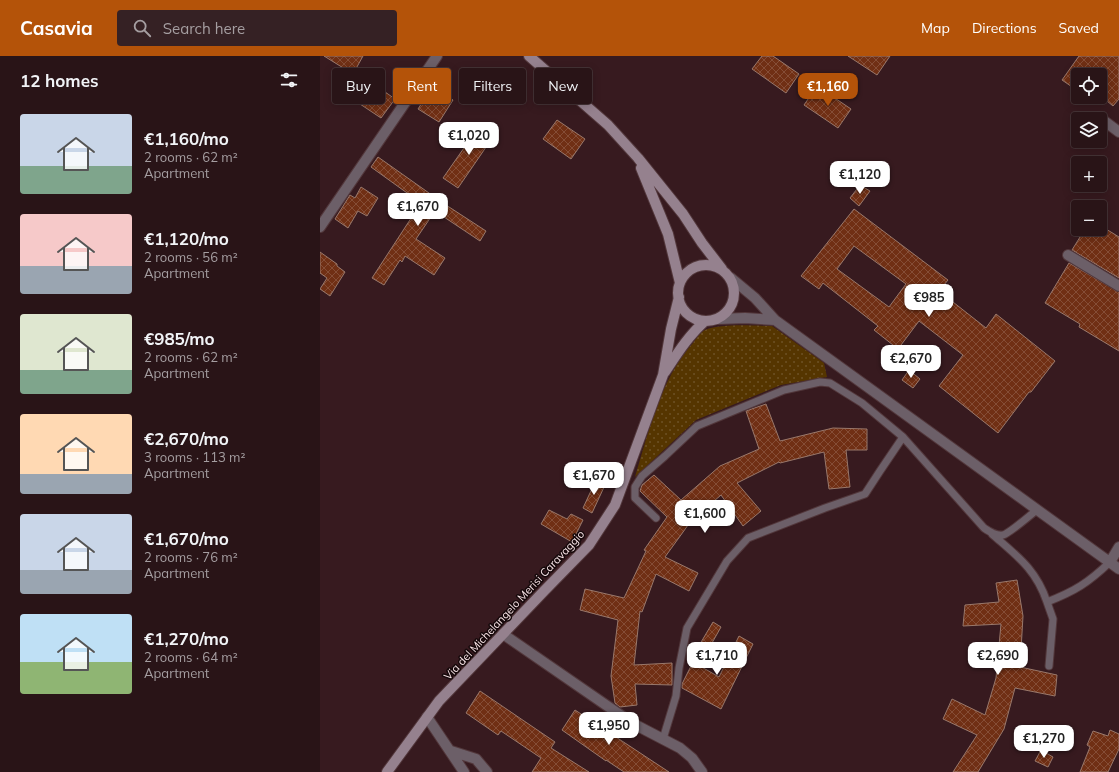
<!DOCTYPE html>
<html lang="en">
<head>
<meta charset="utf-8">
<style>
  :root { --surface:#291417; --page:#352124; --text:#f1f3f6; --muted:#a59ea1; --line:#453336; --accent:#b45309 }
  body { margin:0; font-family:Mulish,sans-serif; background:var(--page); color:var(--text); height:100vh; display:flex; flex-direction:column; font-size:15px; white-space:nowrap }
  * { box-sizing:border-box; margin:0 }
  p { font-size:13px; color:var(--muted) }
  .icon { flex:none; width:22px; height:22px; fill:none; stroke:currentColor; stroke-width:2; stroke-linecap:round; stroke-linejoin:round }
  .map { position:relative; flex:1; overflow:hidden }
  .side { display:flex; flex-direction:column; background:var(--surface); width:320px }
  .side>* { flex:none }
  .guide { position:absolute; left:12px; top:12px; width:380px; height:36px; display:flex; gap:8px }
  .controls { position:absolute; left:751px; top:12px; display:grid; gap:8px }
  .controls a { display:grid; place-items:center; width:36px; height:36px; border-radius:4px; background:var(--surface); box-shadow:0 2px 10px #0003,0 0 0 1px var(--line); font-size:20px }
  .price { position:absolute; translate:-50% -34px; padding:0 9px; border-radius:8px; background:#fff; color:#222; font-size:13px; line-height:26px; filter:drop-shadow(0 1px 2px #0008) }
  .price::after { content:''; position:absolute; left:50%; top:24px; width:12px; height:9px; margin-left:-6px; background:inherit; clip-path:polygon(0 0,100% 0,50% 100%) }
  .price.current { background:var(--accent); color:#fff }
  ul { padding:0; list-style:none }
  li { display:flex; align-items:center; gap:12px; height:100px; padding:0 20px }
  li span { display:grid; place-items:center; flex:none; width:112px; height:80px; border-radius:4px; color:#555 }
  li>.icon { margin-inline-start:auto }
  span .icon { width:48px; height:48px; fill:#fffc; stroke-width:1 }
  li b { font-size:17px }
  h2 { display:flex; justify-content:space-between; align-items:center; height:48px; padding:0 20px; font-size:17px }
  .chip { padding:0 14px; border-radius:4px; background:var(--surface); box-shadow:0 2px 10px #0003,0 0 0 1px var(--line); font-size:14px; line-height:36px }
  .chip.current { background:var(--accent); color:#fff }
  header { display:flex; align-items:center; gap:24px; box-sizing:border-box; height:56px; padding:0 20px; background:var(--accent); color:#fff }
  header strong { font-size:19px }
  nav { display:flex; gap:22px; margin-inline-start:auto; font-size:14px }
  .search { width:280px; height:36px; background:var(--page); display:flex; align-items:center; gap:10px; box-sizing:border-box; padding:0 14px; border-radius:4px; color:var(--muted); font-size:15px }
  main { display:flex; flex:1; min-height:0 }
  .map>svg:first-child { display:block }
  .park { fill:url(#park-dots) }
  .building { fill:url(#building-cross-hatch); stroke:#99786b; fill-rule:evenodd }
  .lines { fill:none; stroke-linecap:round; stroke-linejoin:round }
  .lane-casing { stroke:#52373b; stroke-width:9 }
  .street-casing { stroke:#52373b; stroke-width:12 }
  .secondary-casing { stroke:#52373b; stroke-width:12 }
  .lane { stroke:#6c5f68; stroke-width:7 }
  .street { stroke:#6c5f68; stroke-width:10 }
  .secondary { stroke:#95818e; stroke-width:10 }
  .labels { text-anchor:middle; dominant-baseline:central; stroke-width:3; stroke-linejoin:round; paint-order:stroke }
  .street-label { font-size:11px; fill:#fbe6e9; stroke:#16090b }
</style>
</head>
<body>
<header>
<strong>Casavia</strong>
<div class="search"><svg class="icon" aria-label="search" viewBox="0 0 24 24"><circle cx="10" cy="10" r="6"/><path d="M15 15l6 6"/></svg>Search here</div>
<nav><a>Map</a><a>Directions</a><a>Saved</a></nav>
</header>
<main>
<section class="side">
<h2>12 homes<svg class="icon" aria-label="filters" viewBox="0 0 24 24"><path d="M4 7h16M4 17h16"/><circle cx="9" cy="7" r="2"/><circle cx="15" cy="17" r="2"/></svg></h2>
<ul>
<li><span style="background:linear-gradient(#c9d6e8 65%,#7fa58c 0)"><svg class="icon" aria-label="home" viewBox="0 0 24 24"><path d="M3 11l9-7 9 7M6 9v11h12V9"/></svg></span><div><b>€1,160/mo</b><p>2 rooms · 62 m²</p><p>Apartment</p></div></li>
<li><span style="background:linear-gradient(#f6c9c9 65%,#9aa5b1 0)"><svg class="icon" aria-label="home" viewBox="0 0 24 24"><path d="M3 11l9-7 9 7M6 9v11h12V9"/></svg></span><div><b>€1,120/mo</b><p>2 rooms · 56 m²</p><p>Apartment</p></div></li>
<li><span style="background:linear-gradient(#dfe7d0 70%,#7fa58c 0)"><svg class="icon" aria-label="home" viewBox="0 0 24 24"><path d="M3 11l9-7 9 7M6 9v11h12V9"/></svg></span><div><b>€985/mo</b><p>2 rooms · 62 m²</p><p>Apartment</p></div></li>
<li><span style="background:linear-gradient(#ffd9b3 75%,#9aa5b1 0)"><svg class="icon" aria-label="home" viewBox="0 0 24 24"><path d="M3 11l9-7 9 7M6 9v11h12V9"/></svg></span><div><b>€2,670/mo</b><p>3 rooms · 113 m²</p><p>Apartment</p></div></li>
<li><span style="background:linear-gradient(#c9d6e8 70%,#9aa5b1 0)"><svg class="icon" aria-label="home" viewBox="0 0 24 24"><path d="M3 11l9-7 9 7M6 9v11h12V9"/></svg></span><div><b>€1,670/mo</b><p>2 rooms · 76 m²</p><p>Apartment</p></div></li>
<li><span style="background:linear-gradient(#bfe0f5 60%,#8fb573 0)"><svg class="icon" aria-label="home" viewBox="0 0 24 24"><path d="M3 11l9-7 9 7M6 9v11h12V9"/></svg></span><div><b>€1,270/mo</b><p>2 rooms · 64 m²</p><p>Apartment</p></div></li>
</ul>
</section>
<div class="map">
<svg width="799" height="716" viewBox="0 0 799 716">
  <defs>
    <pattern id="park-dots" width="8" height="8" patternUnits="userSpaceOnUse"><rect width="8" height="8" fill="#553500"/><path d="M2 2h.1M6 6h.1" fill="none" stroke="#6e5225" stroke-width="1.8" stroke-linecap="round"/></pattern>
    <pattern id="building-cross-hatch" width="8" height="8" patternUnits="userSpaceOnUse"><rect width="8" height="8" fill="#702f14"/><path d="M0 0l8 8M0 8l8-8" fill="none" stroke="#854d36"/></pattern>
  </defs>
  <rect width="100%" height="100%" fill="#371a1f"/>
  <!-- park -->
  <path class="park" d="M452 270 504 307 507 321 461 329 376 364 315 421C329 375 340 324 373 287 376 283 380 276 385 274 404 267 432 270 452 270Z"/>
  <!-- building -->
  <path class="building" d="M4 0H43L33 18Z
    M442 0H453L479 18 466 37 432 13Z
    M528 0H570L557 19Z
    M759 0H799V43L793 50 780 39V19H758V35L742 24Z
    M51 26 75 43 61 62 37 46Z
    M497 30 531 53 518 72 484 49Z
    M112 31 133 44 119 66 98 53Z
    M237 64 265 83 251 103 223 83Z
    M160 69 175 78 138 132 123 122Z
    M58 101 126 149 166 175 160 185 115 155 96 183 125 202 114 219 85 200 82 206 80 204 64 229 52 222 101 147 51 111Z
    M540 129 550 135 539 150 530 142Z
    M41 131 58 142 47 160 38 155 28 172 15 163 30 139 35 142Z
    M534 153 628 224 619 235 666 272 676 258 735 305 711 336H709L678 377 619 330 643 299 599 265 578 293 554 274 558 270 503 227 499 233 481 220ZM534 190 586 228 569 251 517 213Z
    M765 173H786L799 181V222L752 194Z
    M0 196 17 208V210L25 216 10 240 0 233 7 222 0 217Z
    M749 207 799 236V295L759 271 760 268 725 247Z
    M589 314 600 323 593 332 582 324Z
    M446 348 460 385 513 372 547 373V394H526L530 431 509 433 504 396 460 407 459 406 417 427 441 455 423 470 401 439 371 465 345 501 378 517 369 535 336 518 322 556 320 555 314 609 352 607V629L315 628 317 649 300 651 295 647 291 620 298 564 260 554 265 533 304 542 326 495 324 494 347 461 320 435 322 429 334 419 361 444 400 410 439 393 426 355Z
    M276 424 285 429 272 457 263 452Z
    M229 454 247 463 251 458 263 464 252 486 221 468Z
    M697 524 703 560 700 611 737 619 735 640 695 632 684 673 658 716H633L657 679 623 663 632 643 665 659 676 622 681 568 643 570 645 549 679 546 676 527Z
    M393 566 401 571 383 603 374 598Z
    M419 580 433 588 401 653 362 632V628L373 606 399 621Z
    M160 635 235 686 231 692 269 716H212L221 702 181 675 178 679 146 657Z
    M255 654 349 716H304L286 704V705L242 674Z
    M790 674 799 678V693L788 716H760L770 691 767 689 773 675 788 680Z
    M721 694 733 701 728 711 715 705Z"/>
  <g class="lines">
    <!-- lane casing -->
    <g class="lane-casing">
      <path id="lane" d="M336 462 315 442V431L322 420 345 400 377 370 464 334 500 326 510 327 542 347 583 381 664 472C670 476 676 480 683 479 690 477 710 459 717 454
        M672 478C697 500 716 513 727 546 755 535 768 527 790 506
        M727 546 733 563 729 610
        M343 683 356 640 359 612 367 572 407 505 428 482 505 452 545 438 560 415 583 381"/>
    </g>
    <!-- street casing -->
    <g class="street-casing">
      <path id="street" d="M783 64 799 76
        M0 171 117 0
        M748 199 799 230
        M411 222 435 242 455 264 799 513
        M398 263 425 262 455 264
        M790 506 799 491
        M183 578 312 667 360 692 372 702 382 716
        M107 661 144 716
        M131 695 156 703 167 716"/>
    </g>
    <!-- secondary casing -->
    <g class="secondary-casing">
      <path id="secondary" d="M209 0 288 69 318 102 363 158 382 187 402 213
        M321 112 348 178 360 227
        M358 237a28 28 0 1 1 56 0a28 28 0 1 1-56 0Z
        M345 316C357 298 368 280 385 265
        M67 716 119 645 225 534 269 489 295 449 343 319 351 273 359 241"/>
    </g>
    <!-- lane -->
    <use href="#lane" class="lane"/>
    <!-- street -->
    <use href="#street" class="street"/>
    <!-- secondary -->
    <use href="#secondary" class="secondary"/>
  </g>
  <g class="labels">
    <!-- street labels -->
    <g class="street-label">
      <text transform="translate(194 549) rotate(-47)">Via del Michelangelo Merisi Caravaggio</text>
    </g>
  </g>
</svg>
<div class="controls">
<a><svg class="icon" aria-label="locate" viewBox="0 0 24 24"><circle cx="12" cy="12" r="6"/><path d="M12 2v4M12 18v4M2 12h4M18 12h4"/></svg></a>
<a><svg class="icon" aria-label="layers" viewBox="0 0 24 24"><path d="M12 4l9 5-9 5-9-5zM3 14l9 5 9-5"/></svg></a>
<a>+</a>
<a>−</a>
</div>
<b class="price current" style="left:508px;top:51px">€1,160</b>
<b class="price" style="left:149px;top:100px">€1,020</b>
<b class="price" style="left:540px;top:139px">€1,120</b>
<b class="price" style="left:98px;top:171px">€1,670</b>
<b class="price" style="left:609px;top:262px">€985</b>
<b class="price" style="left:591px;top:323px">€2,670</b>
<b class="price" style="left:274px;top:440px">€1,670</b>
<b class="price" style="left:385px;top:478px">€1,600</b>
<b class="price" style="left:397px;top:620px">€1,710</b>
<b class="price" style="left:678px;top:620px">€2,690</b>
<b class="price" style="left:289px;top:690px">€1,950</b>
<b class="price" style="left:724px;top:703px">€1,270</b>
<div class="guide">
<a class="chip">Buy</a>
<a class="chip current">Rent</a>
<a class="chip">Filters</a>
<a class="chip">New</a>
</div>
</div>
</main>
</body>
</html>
